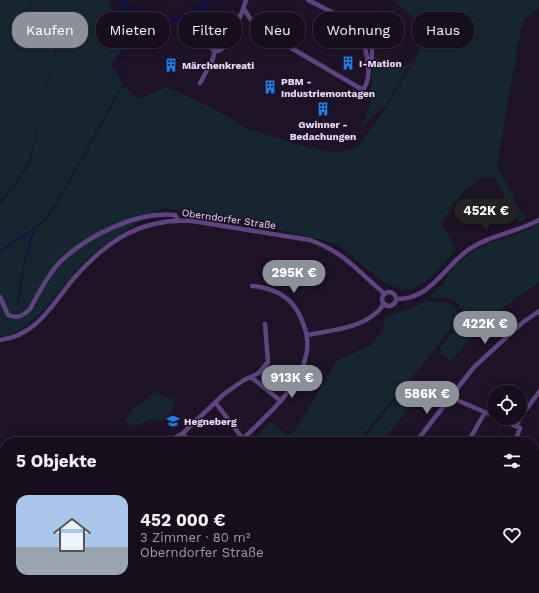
<!DOCTYPE html>
<html lang="de">
<head>
<meta charset="utf-8">
<style>
  :root { --surface:#160e1c; --page:#1f1725; --text:#f1f3f6; --muted:#9e9ca3; --line:#352e3b; --accent:#8c9099 }
  body { margin:0; font-family:"Work Sans",sans-serif; background:var(--page); color:var(--text); height:100vh; display:flex; flex-direction:column; font-size:15px; white-space:nowrap }
  * { box-sizing:border-box; margin:0 }
  p { font-size:13px; color:var(--muted) }
  .icon { flex:none; width:22px; height:22px; fill:none; stroke:currentColor; stroke-width:2; stroke-linecap:round; stroke-linejoin:round }
  .map { position:relative; flex:1; overflow:hidden }
  .drawer { position:absolute; left:0px; top:437px; width:539px; height:156px; display:flex; flex-direction:column; background:var(--surface); border-radius:16px 16px 0 0; box-shadow:0 2px 10px #0003,0 0 0 1px var(--line) }
  .drawer>* { flex:none }
  .banner { position:absolute; left:12px; top:12px; width:515px; height:36px; display:flex; gap:8px }
  .fabs { position:absolute; left:487px; top:385px; display:grid; gap:8px }
  .fabs a { display:grid; place-items:center; width:40px; height:40px; border-radius:50%; background:var(--surface); box-shadow:0 2px 10px #0003,0 0 0 1px var(--line); font-size:20px }
  .price { position:absolute; translate:-50% -34px; padding:0 9px; border-radius:14px; background:var(--accent); color:#fff; font-size:13px; line-height:26px; filter:drop-shadow(0 1px 2px #0008) }
  .price::after { content:''; position:absolute; left:50%; top:24px; width:12px; height:9px; margin-left:-6px; background:inherit; clip-path:polygon(0 0,100% 0,50% 100%) }
  .price.on { background:#222; color:#fff }
  ul { padding:0; list-style:none }
  li { display:flex; align-items:center; gap:12px; height:100px; padding:0 16px }
  li+li { border-top:1px solid var(--line) }
  li span { display:grid; place-items:center; flex:none; width:112px; height:80px; border-radius:12px; color:#555 }
  li>.icon { margin-inline-start:auto }
  span .icon { width:48px; height:48px; fill:#fffc; stroke-width:1 }
  li b { font-size:17px }
  h2 { display:flex; justify-content:space-between; align-items:center; height:48px; padding:0 16px; font-size:17px }
  .chip { padding:0 14px; border-radius:16px; background:var(--surface); box-shadow:0 2px 10px #0003,0 0 0 1px var(--line); font-size:14px; line-height:36px }
  .chip.on { background:var(--accent); color:#fff }
  .map>svg:first-child { display:block }
  .green { fill:#16262f }
  .lines { fill:none; stroke-linecap:round; stroke-linejoin:round }
  .stream { stroke:#131140; stroke-width:1.5 }
  .river { stroke:#131140; stroke-width:8 }
  .minor { stroke:#5e437f; stroke-width:4.5 }
  .labels { text-anchor:middle; dominant-baseline:central; stroke-width:3; stroke-linejoin:round; paint-order:stroke }
  .poi-label { font-size:10px; font-weight:bold; fill:#ecdbfb; stroke:#1e1226; text-anchor:start }
  .street-label { font-size:10px; fill:#ecdbfb; stroke:#1e1226 }
</style>
</head>
<body>
<div class="map">
<svg width="539" height="593" viewBox="0 0 539 593">
  <rect width="100%" height="100%" fill="#1e1226"/>
  <!-- green -->
  <path class="green" d="M0 0H28L55 51 42 105 56 51 29 0H108L115 14 130 33V38L111 64 125 87 138 99 166 87 212 108 246 128 299 145 330 152H342L358 146 387 106 415 60 427 29 393 0H539V8L522 22 497 166 526 219 519 221 495 178 483 177 463 192 441 222 456 250 428 280 416 288 404 290 384 283 337 244 248 222 162 208C136 224 110 239 87 259 65 280 33 336 0 336V205L8 195 31 163 40 116 29 162 8 193 0 201Z
    M376 57 398 69 412 62 386 105 360 129 371 103 372 70Z
    M539 223V282L489 318 451 361 441 353V347L460 324 463 311C452 293 446 301 429 297L442 285 455 265 478 248 495 241 521 233Z
    M427 301C434 302 445 301 452 305 455 307 458 313 457 316 456 325 437 342 432 353L357 442H281L296 429 337 360 372 345 383 330 385 318Z
    M408 385 419 397 381 442H360Z
    M156 391 162 396 174 399 173 411 162 421 150 420 133 426 124 420 133 409Z
    M270 422 287 434 277 442H249L256 437Z
    M534 572H539V589L537 593H527L507 588H534Z
    M129 588H171L167 593H126Z
    M202 588 207 591 210 588H303L301 593H199Z"/>
  <g class="lines">
    <!-- stream -->
    <path class="stream" d="M134 26 135 18
      M0 251 34 229 45 220 55 206 123 85 124 70 118 61V59L135 38 134 32
      M18 304C21 279 25 254 34 230"/>
    <!-- river -->
    <path class="river" d="M122 0C126 9 131 17 139 22 152 29 187 21 198 12 202 9 205 5 207 0"/>
    <!-- minor -->
    <path class="minor" d="M244 9 255 26 262 31 363 90C370 79 369 69 367 57 365 49 364 40 360 33 353 21 321 7 308 0
      M210 44a7 7 0 1 1 14 0a7 7 0 1 1-14 0Z
      M222 40C235 29 242 16 246 0
      M368 64 372 57V42L383 13
      M200 83 212 61 215 51
      M382 299a7 7 0 1 1 14 0a7 7 0 1 1-14 0Z
      M0 297 8 315C18 319 23 316 30 309 37 296 49 273 59 263 86 236 137 211 175 215L178 220
      M396 299C430 300 443 268 468 250 489 235 516 233 539 220
      M307 335C334 330 368 328 384 304
      M0 340C38 335 52 304 75 277 108 240 141 218 192 221L310 240C346 253 357 271 385 294
      M251 377 281 401
      M452 398 494 416
      M215 402 243 439
      M497 418 520 428 515 442
      M516 426 522 415 539 392
      M183 433 187 442
      M168 442 183 433 224 394 244 380 259 373 268 362 265 324
      M239 442C243 439 246 435 250 432 271 412 300 385 306 356 310 340 305 326 298 312 289 295 270 287 252 286
      M416 442 474 367 522 323 539 311
      M468 442 485 412
      M534 519 539 511
      M315 588 317 593
      M419 588 425 593
      M487 593 490 588"/>
  </g>
  <!-- icons -->
  <defs>
    <g id="building-bare" transform="scale(1.08)"><path d="M-4-6H4V6H1V3H-1V6H-4ZM-2.5-4.3h1.7v1.8h-1.7ZM.8-4.3h1.7v1.8H.8ZM-2.5-1h1.7V.8h-1.7ZM.8-1h1.7V.8H.8Z" fill="#1d7ee5" stroke="#1e1226" stroke-width="2.5" paint-order="stroke"/></g>
    <g id="school-bare" transform="scale(1.08)"><path d="M0-5L7-2L0 1L-7-2ZM-4 1L0 2.5L4 1V4Q0 6-4 4Z" fill="#1d7ee5" stroke="#1e1226" stroke-width="2.5" paint-order="stroke"/></g>
  </defs>
  <g fill-rule="evenodd">
    <use href="#building-bare" x="348" y="63"/>
    <use href="#building-bare" x="171" y="65"/>
    <use href="#building-bare" x="270" y="87"/>
    <use href="#building-bare" x="323" y="109"/>
    <use href="#school-bare" x="173" y="421"/>
  </g>
  <g class="labels">
    <!-- poi labels -->
    <g class="poi-label">
      <text x="359" y="63">I-Mation</text>
      <text x="182" y="65">Märchenkreati</text>
      <text x="281" y="81">PBM -<tspan x="281" dy="12">Industriemontagen</tspan></text>
      <text x="323" y="124" text-anchor="middle">Gwinner -<tspan x="323" dy="12">Bedachungen</tspan></text>
      <text x="184" y="421">Hegneberg</text>
    </g>
    <!-- street labels -->
    <g class="street-label">
      <text transform="translate(229 219) rotate(8)">Oberndorfer Straße</text>
    </g>
  </g>
</svg>
<div class="fabs">
<a><svg class="icon" aria-label="locate" viewBox="0 0 24 24"><circle cx="12" cy="12" r="6"/><path d="M12 2v4M12 18v4M2 12h4M18 12h4"/></svg></a>
</div>
<b class="price on" style="left:486px;top:232px">452K €</b>
<b class="price" style="left:294px;top:294px">295K €</b>
<b class="price" style="left:485px;top:345px">422K €</b>
<b class="price" style="left:292px;top:399px">913K €</b>
<b class="price" style="left:427px;top:415px">586K €</b>
<div class="banner">
<a class="chip on">Kaufen</a>
<a class="chip">Mieten</a>
<a class="chip">Filter</a>
<a class="chip">Neu</a>
<a class="chip">Wohnung</a>
<a class="chip">Haus</a>
</div>
<section class="drawer">
<h2>5 Objekte<svg class="icon" aria-label="filters" viewBox="0 0 24 24"><path d="M4 7h16M4 17h16"/><circle cx="9" cy="7" r="2"/><circle cx="15" cy="17" r="2"/></svg></h2>
<ul>
<li><span style="background:linear-gradient(#a9c7e8 65%,#9aa5b1 0)"><svg class="icon" aria-label="home" viewBox="0 0 24 24"><path d="M3 11l9-7 9 7M6 9v11h12V9"/></svg></span><div><b>452 000 €</b><p>3 Zimmer · 80 m²</p><p>Oberndorfer Straße</p></div><svg class="icon" aria-label="heart" viewBox="0 0 24 24"><path d="M12 20l-8-8c-3-5 5-10 8-4 3-6 11-1 8 4z"/></svg></li>
</ul>
</section>
</div>
</body>
</html>
